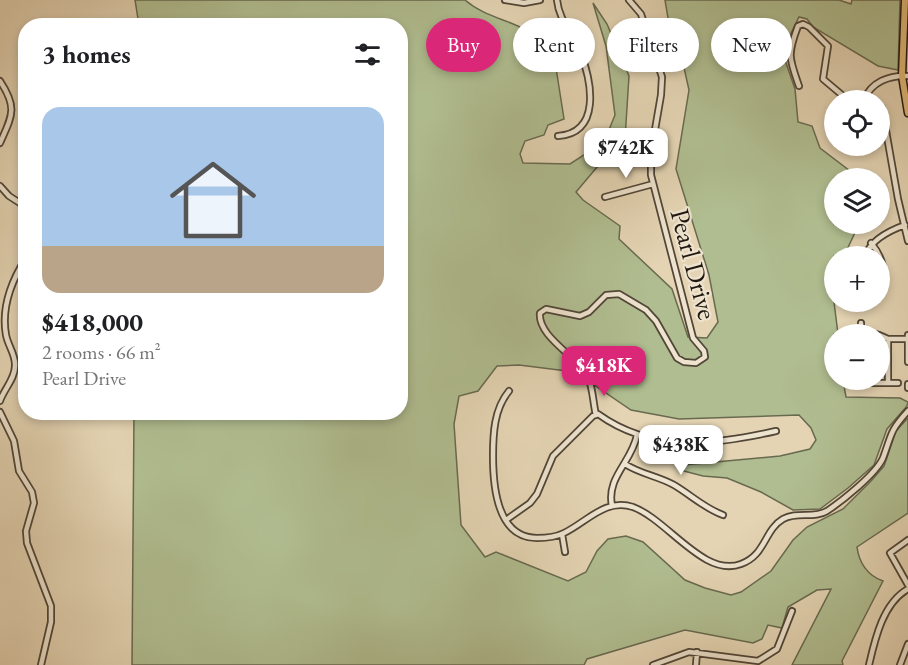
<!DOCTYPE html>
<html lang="en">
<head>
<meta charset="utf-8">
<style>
  :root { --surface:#fff; --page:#f2f2f2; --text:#202124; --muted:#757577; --accent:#db2777 }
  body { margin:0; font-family:"EB Garamond",serif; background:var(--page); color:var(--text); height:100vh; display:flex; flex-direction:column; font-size:22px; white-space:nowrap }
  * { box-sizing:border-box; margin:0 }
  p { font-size:20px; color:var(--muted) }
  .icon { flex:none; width:33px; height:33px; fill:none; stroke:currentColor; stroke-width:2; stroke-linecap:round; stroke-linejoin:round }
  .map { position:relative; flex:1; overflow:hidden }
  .side { position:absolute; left:18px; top:18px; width:390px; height:402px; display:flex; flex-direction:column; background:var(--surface); border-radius:24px; box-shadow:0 3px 9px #0003 }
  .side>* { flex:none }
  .guide { position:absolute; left:426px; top:18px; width:392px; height:54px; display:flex; gap:12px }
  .tools { position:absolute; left:824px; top:90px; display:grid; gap:12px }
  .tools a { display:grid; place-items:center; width:66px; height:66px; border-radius:50%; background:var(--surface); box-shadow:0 3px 9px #0003; font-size:30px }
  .price { position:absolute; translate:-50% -51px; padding:0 14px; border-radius:12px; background:#fff; color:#222; font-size:20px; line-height:39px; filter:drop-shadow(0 2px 3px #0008) }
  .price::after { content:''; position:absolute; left:50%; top:36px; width:18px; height:14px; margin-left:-9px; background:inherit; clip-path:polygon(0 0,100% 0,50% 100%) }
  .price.current { background:var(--accent); color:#fff }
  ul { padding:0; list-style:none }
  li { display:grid; align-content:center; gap:12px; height:318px; padding:0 24px }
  li span { display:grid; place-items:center; height:186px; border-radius:18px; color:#555 }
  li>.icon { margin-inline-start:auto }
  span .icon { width:108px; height:108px; fill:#fffc; stroke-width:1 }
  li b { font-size:26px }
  h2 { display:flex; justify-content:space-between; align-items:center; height:72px; padding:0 24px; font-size:26px }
  .pill { padding:0 21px; border-radius:27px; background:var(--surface); box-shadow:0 3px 9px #0003; font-size:21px; line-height:54px }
  .pill.current { background:var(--accent); color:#fff }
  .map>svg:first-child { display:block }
  .green { fill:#b0bd90; stroke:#686a50; stroke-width:1.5 }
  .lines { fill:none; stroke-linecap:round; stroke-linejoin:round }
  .minor-casing { stroke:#514638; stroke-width:8 }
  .major-casing { stroke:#20170f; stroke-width:9 }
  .minor { stroke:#ede3ce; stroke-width:4.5 }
  .major { stroke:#e2ba7a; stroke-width:6 }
  .labels { text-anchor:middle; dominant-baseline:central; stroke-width:4.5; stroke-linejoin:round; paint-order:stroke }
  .street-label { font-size:27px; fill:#20170f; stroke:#ede3ce }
</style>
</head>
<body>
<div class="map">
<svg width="908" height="665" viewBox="0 0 908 665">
  <rect width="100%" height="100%" fill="#e4d4b3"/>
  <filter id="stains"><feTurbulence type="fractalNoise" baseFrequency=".00333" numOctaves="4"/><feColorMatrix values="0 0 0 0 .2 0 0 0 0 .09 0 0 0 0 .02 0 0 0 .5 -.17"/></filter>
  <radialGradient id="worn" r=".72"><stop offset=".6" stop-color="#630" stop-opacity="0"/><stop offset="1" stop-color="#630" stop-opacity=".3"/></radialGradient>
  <!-- green -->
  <path class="green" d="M135 0H465C482 15 505 19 524 29 539 38 543 57 556 68L564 119 548 125 544 135 525 141 520 154 523 163 570 164 604 142 615 115 606 46 593 3 607 24 629 76 625 139 615 160 598 166 576 192 583 200 620 226 619 239 672 289 688 337 707 338 718 322 709 275 676 169 689 90 681 54 670 30 665 0H839L851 4 852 0H900L898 70 878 66 813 27 807 19 799 17 785 46V60L795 89 798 122 812 126 820 148 850 171 853 178H834V224H859L844 256H834V302L838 334H834V380H843L846 397 900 398 908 402 907 406 887 429 874 465 848 488 820 509 793 510 761 492 727 478 703 476 680 470 683 465 780 456 810 449 816 440 811 428 799 415 679 419 631 410 575 372 519 365 497 366 478 391 459 396 454 424 461 525 485 557 496 552 568 581 586 572 597 551 608 539 626 536 643 542 685 580 705 588 731 595 741 592 771 571 793 540 807 527 843 509 871 481 884 466 896 431 908 418V513L857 547C859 563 868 576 883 581L842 661 843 665H792L831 589 817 590 788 607 782 628 768 625 762 639 753 643 685 630 587 659 584 665H132L134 413 400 412V26L139 25Z"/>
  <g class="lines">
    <!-- minor casing -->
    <g class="minor-casing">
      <path id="minor" d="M505 0 524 3 540 0
        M557 0C559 21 574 35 581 54 592 83 601 133 558 136
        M0 81C18 108 12 116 0 143
        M799 86C789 58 787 55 798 26L803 24 809 27 828 46 823 79 848 100
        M864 100C871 82 889 75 908 76
        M882 108 898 199 908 241
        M0 186 9 196 26 207
        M605 197 653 184
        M871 243C883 257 889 278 879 294
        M865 256C871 240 888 231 905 225
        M861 334H876
        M861 334V323
        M879 335 888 339H907
        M908 335V362
        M588 376 598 378 606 375
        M849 383H898
        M888 383V339
        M908 384V388
        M509 391C494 409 493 434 493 456 493 486 497 538 537 538 546 538 556 537 564 533 587 522 605 498 633 507 668 520 704 578 741 564 766 555 764 530 783 519 797 511 814 519 827 511 842 501 876 474 883 458 892 434 889 432 908 411
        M0 401C4 389 15 379 15 366 16 355 8 346 6 335 1 307 12 280 26 258
        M0 412 14 441 19 471 32 492 34 503 26 531 27 543 51 606V622L41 665
        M596 415C593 403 593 388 588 377 580 358 537 337 540 313L546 309 580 316 589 312 606 295 619 294 646 310 656 321 677 358 684 362 696 363 705 357 704 351 693 338 651 175V153L661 95 662 77 641 14 629 0
        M625 464C640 474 658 476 674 485 691 495 704 508 723 515
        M612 506C606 477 632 462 637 435
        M506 520 530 503 537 494 553 456 593 416 598 414C652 453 714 445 776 431
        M562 534 565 552
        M908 540 890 553 908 585
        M653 665 689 652 758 661 777 649 792 611
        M696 665 697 652
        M869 665C875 639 883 603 908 589
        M900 665 908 644"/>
    </g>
    <!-- major casing -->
    <g class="major-casing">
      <path id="major" d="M905 0 902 76 908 113"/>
    </g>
    <!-- minor -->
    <use href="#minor" class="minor"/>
    <!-- major -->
    <use href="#major" class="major"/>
  </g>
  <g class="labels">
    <!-- street labels -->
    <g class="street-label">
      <text transform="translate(694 264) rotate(75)">Pearl Drive</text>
    </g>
  </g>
  <rect width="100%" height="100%" filter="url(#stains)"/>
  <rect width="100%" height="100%" fill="url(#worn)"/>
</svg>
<div class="tools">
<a><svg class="icon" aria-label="locate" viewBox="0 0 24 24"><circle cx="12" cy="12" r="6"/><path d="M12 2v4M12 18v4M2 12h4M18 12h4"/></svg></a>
<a><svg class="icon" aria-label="layers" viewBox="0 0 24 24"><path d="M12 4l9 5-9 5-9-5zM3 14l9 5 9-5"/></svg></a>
<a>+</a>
<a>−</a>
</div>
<b class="price" style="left:626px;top:179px">$742K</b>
<b class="price current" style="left:604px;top:397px">$418K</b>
<b class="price" style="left:681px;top:476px">$438K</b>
<div class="guide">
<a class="pill current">Buy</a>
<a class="pill">Rent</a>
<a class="pill">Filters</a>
<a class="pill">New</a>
</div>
<section class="side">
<h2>3 homes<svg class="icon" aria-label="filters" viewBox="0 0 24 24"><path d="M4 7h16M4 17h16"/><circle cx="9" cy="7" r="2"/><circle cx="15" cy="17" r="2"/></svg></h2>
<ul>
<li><span style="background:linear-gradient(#a9c7e8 75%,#b9a48a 0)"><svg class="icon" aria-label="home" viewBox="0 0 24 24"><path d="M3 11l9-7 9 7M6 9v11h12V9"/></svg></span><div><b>$418,000</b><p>2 rooms · 66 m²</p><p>Pearl Drive</p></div></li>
</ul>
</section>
</div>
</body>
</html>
